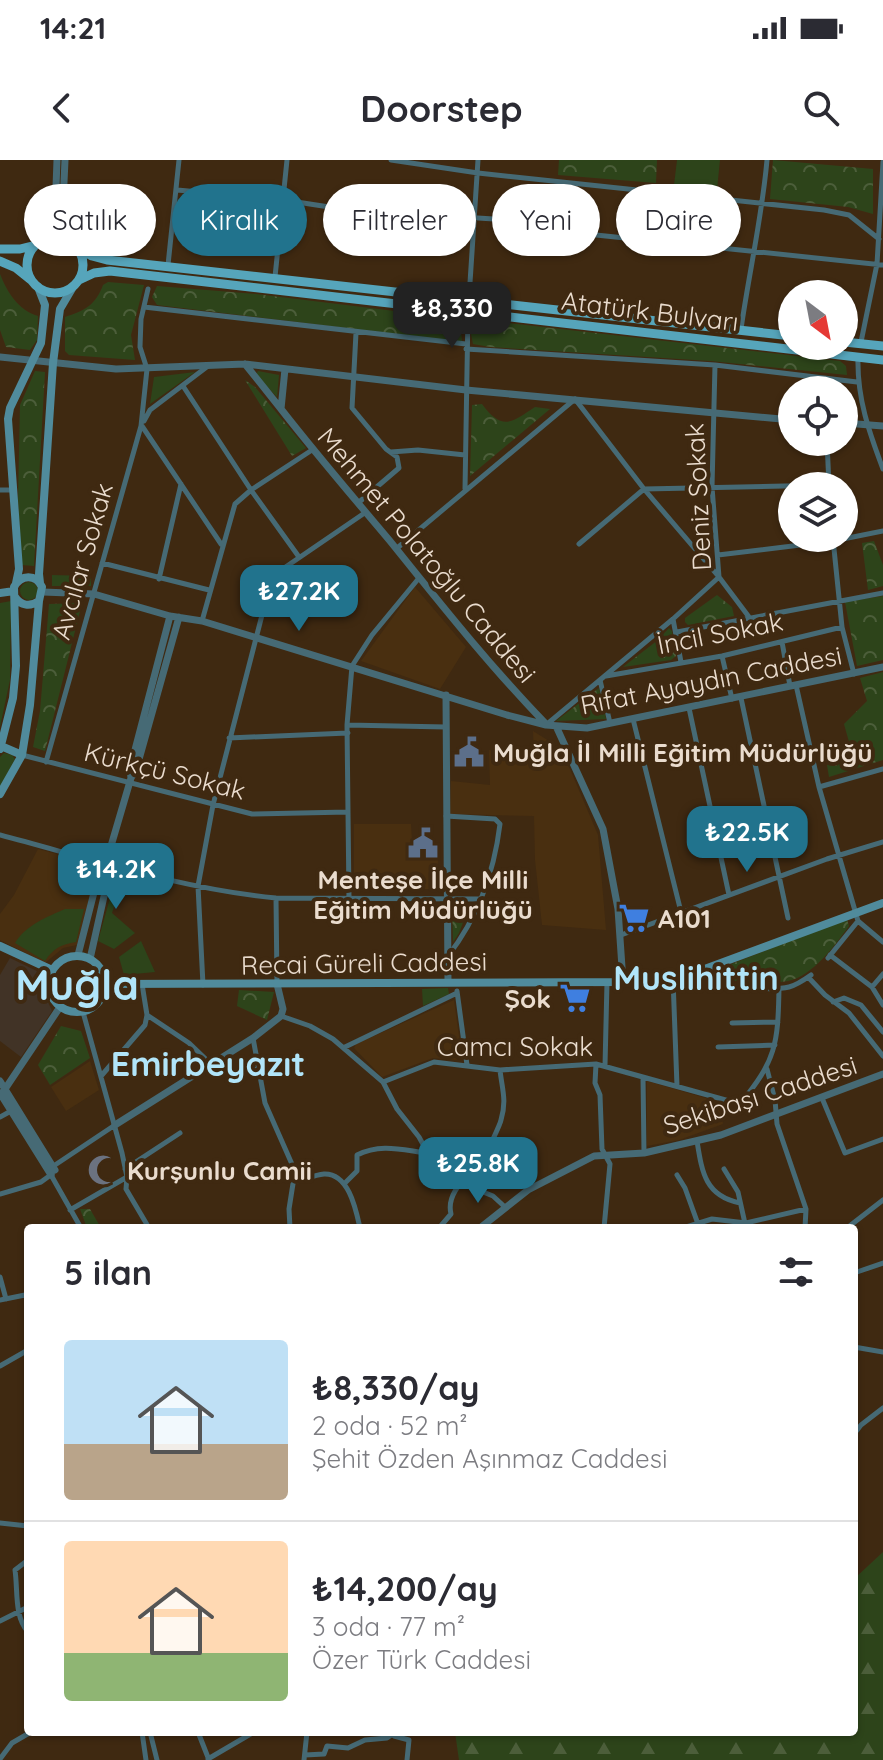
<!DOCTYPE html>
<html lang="tr">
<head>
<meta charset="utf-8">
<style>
  :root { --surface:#fff; --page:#f2f2f3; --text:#2b2b33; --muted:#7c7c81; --line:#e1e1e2; --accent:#21738d }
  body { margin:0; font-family:Quicksand,sans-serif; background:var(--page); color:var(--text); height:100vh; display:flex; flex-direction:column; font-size:30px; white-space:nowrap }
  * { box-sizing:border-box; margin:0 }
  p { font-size:26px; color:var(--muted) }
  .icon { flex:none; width:44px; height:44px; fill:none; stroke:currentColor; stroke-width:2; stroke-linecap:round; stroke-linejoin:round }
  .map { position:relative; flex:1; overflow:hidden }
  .side { position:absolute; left:24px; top:1064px; width:834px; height:512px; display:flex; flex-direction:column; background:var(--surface); border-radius:8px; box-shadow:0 2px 6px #0004 }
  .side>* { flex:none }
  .guide { position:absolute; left:24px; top:24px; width:836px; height:72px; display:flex; gap:16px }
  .needle { width:52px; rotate:148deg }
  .buttons { position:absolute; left:778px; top:120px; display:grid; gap:16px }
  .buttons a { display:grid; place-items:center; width:80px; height:80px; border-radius:50%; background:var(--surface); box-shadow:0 2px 6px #0004; font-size:40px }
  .price { position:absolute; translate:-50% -68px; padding:0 18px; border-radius:16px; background:var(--accent); color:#fff; font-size:26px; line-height:52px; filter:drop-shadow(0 2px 4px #0008) }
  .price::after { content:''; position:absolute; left:50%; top:48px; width:24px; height:18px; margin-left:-12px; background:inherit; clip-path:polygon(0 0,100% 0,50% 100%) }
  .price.active { background:#222; color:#fff }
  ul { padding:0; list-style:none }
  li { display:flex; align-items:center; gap:24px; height:200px; padding:0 40px }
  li+li { border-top:2px solid var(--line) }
  li span { display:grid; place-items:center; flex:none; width:224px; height:160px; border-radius:8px; color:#555 }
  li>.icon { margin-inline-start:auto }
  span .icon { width:96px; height:96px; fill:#fffc; stroke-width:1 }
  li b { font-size:34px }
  h2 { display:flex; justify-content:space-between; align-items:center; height:96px; padding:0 40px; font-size:34px }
  .tag { padding:0 28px; border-radius:36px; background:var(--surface); box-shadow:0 2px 6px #0004; font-size:28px; line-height:72px }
  .tag.active { background:var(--accent); color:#fff }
  .status { display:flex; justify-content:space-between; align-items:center; height:56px; padding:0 40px; background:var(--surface); direction:ltr }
  .status svg { height:22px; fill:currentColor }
  header { display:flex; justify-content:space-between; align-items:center; height:104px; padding:0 40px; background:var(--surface); font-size:36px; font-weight:700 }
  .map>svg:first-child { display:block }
  .commercial { fill:#413326 }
  .built { fill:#492f10 }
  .grass { fill:#2d441a }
  .forest { fill:url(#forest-firs) }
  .park { fill:url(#park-crowns) }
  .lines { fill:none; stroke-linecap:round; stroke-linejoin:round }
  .minor { stroke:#466a75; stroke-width:5 }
  .tertiary { stroke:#466a75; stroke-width:7 }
  .secondary { stroke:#508b9c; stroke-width:8 }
  .primary { stroke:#56a5bb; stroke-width:9 }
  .labels { text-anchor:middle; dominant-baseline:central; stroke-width:8; stroke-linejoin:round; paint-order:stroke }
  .street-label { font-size:26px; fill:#eadcce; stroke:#3f2911 }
  .poi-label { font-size:26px; font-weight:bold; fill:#eadcce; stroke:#3f2911; text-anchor:start }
  .district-label { font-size:34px; font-weight:bold; fill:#b1e5f9; stroke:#3f2911 }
  .town-label { font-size:42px; font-weight:bold; fill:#b1e5f9; stroke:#3f2911 }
</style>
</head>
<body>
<div class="status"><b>14:21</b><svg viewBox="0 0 49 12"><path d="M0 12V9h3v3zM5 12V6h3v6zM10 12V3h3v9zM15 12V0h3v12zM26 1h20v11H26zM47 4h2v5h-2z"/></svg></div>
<header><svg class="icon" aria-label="back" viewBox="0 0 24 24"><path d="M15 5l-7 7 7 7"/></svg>Doorstep<svg class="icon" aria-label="search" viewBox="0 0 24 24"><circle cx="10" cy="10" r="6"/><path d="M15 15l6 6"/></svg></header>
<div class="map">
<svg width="883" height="1600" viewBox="0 0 883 1600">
  <defs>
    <pattern id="forest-firs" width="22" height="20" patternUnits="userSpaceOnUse" patternTransform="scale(2)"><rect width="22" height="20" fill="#2d441a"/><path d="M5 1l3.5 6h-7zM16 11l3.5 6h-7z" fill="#4c5e3a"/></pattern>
    <pattern id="park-crowns" width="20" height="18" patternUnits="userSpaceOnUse" patternTransform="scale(2)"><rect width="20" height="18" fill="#2d441a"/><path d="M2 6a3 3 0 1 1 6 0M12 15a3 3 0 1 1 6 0" fill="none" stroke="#4c5e3a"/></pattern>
  </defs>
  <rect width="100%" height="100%" fill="#3f2911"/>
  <!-- commercial -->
  <path class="commercial" d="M10 798 43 814 41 826 52 851 21 897 0 881V815Z"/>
  <!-- built -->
  <path class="built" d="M415 427 466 487 440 529 361 501Z
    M533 571 554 584 570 609 598 675 606 770 542 765 535 700 534 656 450 654 451 621 490 625 489 590 534 593Z
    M354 664H411L413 699 438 700 437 729 354 730Z
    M38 689 98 705 77 785 63 788 45 803 0 780V754L14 735Z
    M454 840 462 898 456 900 433 898 382 917 354 888 356 884Z
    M90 901 99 930 66 951 51 927Z
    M647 921 726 944 722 953 723 964 679 980 647 986Z"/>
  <!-- grass -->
  <path class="grass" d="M677 0H720L717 30 674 25Z
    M195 212 150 244 154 217Z
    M52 415 91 416V426H52Z
    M20 431a9 9 0 1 1 18 0a9 9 0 1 1-18 0Z
    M11 441 10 520 0 567V443Z
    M4 593 12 595 15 599 0 627V597Z
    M117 713 134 719 123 739 117 738 112 753 135 773 114 789 98 781Z
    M65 749H84L76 782C61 784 53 789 45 801L15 783C26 765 47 757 65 749Z
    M141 781 155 812 124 815 119 797Z
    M448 828 449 834 423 846 422 829Z"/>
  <!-- forest -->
  <path class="forest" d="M883 1392V1600H459L455 1572H854V1419Z"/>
  <!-- park -->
  <path class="park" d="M559 0H657L656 23 558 15Z
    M773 0 873 9V54L848 47 770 39Z
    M0 114C7 132 18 150 38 156L37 180 30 190 6 187 0 170Z
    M108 122 144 125 131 175 135 200 69 195 65 191V157C84 151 96 145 103 125Z
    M157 126 256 134 460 159 462 182 157 145 152 137Z
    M474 159 840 201 846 206 847 215 711 201 490 187 473 184 471 174Z
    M35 211 45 212 34 406 22 405 18 340 20 245Z
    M258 211 279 215 277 237 256 215Z
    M245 220 255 227 306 288 292 296Z
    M482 244C502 271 511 263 535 247L550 249 470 316 472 245Z
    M874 381 883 405V426L868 430 862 383Z
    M717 435 732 447 734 456 688 465 685 462V458Z
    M883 436V500L857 506 845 442Z
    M82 443 45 591 33 587 40 551 49 444Z
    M669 468 672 471 676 496 671 500 623 507 658 480Z
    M883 512V600L829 617 827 605 853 596 844 564 867 541 860 518Z
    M599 528 606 559 556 561Z
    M452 744H470L459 773 453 782Z
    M847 759 849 766C835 785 813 816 788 821 762 826 725 819 698 817Z
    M239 830 274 832 267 860 237 846Z
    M61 866 81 871 90 898 50 925 38 905Z
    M80 1049H90L101 1068H87Z"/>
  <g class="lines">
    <!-- minor -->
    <path class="minor" d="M391 0 478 13 824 50 849 55 879 79
      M177 30 277 39 349 50 528 61 548 70 883 105
      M168 105 179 0
      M275 117 287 0
      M469 138 478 0
      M144 147 466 184
      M741 169C749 113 762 57 767 0
      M356 173 352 248 386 289 397 297 399 308 358 343
      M861 182 877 104 883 2
      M466 189 715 205 857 222
      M858 198C857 238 869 272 883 309
      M715 205 712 327 719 417 749 457
      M183 226 251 330 299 397
      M144 261 150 250 208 206
      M142 266 221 384
      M827 282 829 325
      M391 292 418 290 465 295
      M465 329 468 152
      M0 330H12
      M833 379 842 467 854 514
      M579 384 644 329 829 325
      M396 389 575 239 644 329 719 417 673 459 546 565
      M718 395 833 381 883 371
      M102 403 209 430
      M159 419 181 324
      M673 459 681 502
      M202 461 235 344 251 330 312 290
      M677 472 883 433
      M782 482 790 526
      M722 496 732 539
      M606 516 722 496 842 467
      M600 520 610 563
      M796 525 819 627 858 761 883 782
      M741 538 788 758
      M689 548 729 735
      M633 559 681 752
      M347 565 446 567
      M229 578 348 573
      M22 595 252 654 348 652
      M46 602 141 266 147 209 140 187 141 159 148 129
      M819 627 883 609
      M446 656 495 659 500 664C494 713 479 756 448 796
      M0 675C91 699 182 729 276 738L482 739
      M276 738 277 824
      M349 738 347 565 352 506 372 475 419 418
      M621 775 827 699 883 682
      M830 795 872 827 883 845
      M828 798 858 761
      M808 817 825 835 849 853 883 896
      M685 818C706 824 768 832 789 827 797 825 804 820 811 815
      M673 819 677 926
      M203 825 198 726 213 645 269 428 279 413 287 406 366 352
      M872 827 883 814
      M457 831 467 905
      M833 842 844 838 861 845 883 872
      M83 852 122 993 127 1017 126 1029 149 1068
      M147 855 189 883 214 907 238 911 259 909
      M281 856 310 866 333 879 383 922 397 949 419 977 435 1006 456 1028
      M732 863 778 862
      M253 878 265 943 295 1011 289 1049 290 1068
      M345 887 457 833
      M718 887 775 885
      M596 904 595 923 600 935 602 989 610 1004 604 1068
      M605 906 607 822
      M767 909 775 940 777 964 806 1049 805 1068
      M102 915 145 865 147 855 142 824
      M643 917 644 993
      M383 922 434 902 500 910 596 904 740 944C776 900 778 885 779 828
      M822 938 845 993 883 979
      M0 957 11 951
      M697 981C702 1012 705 1036 740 1043
      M52 1007 115 965
      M125 1009 180 973
      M724 1009 738 1032 746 1068
      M51 1015 81 1068
      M677 1015 685 1028 698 1064
      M293 1022C303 1020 314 1015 324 1014 349 1013 356 1050 360 1068
      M461 1023 493 1036 506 1048
      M344 1024 357 1011V995C381 983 402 990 427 993
      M0 1034 41 1022 52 1014
      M70 1050 127 1017
      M439 1068 451 1054C445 1030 473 1013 485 995 487 992 500 965 501 960 507 940 502 929 500 910
      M683 1068 712 1059 746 1063 806 1049
      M847 1068 883 1040
      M854 1113 883 1103
      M0 1117 6 1139
      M0 1140 25 1135 28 1140
      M854 1187 883 1192
      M0 1206 28 1190
      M854 1274 861 1265 883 1248
      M0 1363 28 1366
      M28 1400 15 1410C18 1430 14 1457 28 1472
      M0 1461 28 1447
      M142 1572 146 1600
      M150 1572 157 1600
      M198 1572 209 1600
      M394 1576 409 1580 407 1600
      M305 1595 324 1594 327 1586 348 1588 365 1580 387 1578 396 1572
      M0 1599 12 1583 31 1572
      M208 1599 254 1572
      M304 1600 307 1572"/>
    <!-- tertiary -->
    <path class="tertiary" d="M65 0 63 44 69 81
      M43 80 55 54 57 0
      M0 197 116 209 245 204 466 230 792 260
      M245 204 281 249 285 209
      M281 249C316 294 353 337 390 381 440 443 489 505 545 563
      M844 263 883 266
      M43 432 94 434 170 456 202 461 507 555 546 565 587 568 883 507
      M446 535 448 822
      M556 566 603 669 618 749 623 822
      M131 618 130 609 170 456
      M78 795 99 713 106 703 131 618 136 610 179 457
      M90 799 109 714 106 703
      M0 921 55 1010
      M0 933 51 1015
      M1 935 60 847
      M115 965 253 878 281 856 283 849 277 824
      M480 1068 528 1030 594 996 644 993 721 975 883 914"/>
    <!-- secondary -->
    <path class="secondary" d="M16 423 19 409 8 259 10 248 41 183 45 145 38 127
      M40 423 39 414 53 203 60 149 73 127
      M0 433 14 431
      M1 586 22 595
      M0 589 13 538 16 506 14 427C21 414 36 414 42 427L39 441C30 447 21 446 15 437
      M0 634 22 595 30 545 39 441
      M0 786 52 810
      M49 824a28 28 0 1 1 56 0a28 28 0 1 1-56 0Z
      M105 824 623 822 683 817 883 743"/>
    <!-- primary -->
    <path class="primary" d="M27 105a28 28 0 1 1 56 0a28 28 0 1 1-56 0Z
      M76 87 92 96 107 100 792 176
      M0 89H20L36 85
      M0 101 16 108 31 120
      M79 120 94 113 110 111 883 200
      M844 182 883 186"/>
  </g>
  <!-- icons -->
  <defs>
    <g id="civic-bare" transform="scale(2.4)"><path d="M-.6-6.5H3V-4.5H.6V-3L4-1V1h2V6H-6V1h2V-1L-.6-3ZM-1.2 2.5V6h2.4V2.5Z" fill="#5c6f8a" stroke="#3f2911" stroke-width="2.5" paint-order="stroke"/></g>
    <g id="supermarket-bare" transform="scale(2.4)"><path d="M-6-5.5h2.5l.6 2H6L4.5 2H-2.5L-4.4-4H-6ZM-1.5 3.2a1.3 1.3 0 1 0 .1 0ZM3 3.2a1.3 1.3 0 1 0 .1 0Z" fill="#3f7fe0" stroke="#3f2911" stroke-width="2.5" paint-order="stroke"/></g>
    <g id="mosque-bare" transform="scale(2.4)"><path d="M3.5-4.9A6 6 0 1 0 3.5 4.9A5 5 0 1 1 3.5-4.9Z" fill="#6b7280" stroke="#3f2911" stroke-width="2.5" paint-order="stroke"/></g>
  </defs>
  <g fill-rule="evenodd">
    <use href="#civic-bare" x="469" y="592"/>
    <use href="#civic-bare" x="423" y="683"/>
    <use href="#supermarket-bare" x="634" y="758"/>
    <use href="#supermarket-bare" x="575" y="838"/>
    <use href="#mosque-bare" x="103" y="1010"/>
  </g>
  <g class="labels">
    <!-- street labels -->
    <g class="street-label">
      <text transform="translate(650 151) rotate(7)">Atatürk Bulvarı</text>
      <text transform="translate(698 337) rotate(-93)">Deniz Sokak</text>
      <text transform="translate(427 395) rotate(50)">Mehmet Polatoğlu Caddesi</text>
      <text transform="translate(82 401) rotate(-74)">Avcılar Sokak</text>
      <text transform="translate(720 473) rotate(-11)">İncil Sokak</text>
      <text transform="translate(711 520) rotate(-11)">Rıfat Ayaydın Caddesi</text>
      <text transform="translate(165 611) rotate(14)">Kürkçü Sokak</text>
      <text transform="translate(364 803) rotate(-1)">Recai Güreli Caddesi</text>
      <text x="515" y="886">Camcı Sokak</text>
      <text transform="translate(760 935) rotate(-18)">Sekibaşı Caddesi</text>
    </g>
    <!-- poi labels -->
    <g class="poi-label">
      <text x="493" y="592">Muğla İl Milli Eğitim Müdürlüğü</text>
      <text x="423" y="719" text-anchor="middle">Menteşe İlçe Milli<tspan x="423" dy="30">Eğitim Müdürlüğü</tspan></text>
      <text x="658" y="758">A101</text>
      <text x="551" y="838" text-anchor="end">Şok</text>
      <text x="127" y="1010">Kurşunlu Camii</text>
    </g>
    <!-- district labels -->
    <g class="district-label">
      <text x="696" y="817">Muslihittin</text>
      <text x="208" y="903">Emirbeyazıt</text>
    </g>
    <!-- town labels -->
    <g class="town-label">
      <text x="77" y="824">Muğla</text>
    </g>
  </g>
</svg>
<div class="buttons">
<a><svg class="needle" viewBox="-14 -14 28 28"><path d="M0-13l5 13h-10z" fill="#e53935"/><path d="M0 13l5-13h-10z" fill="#7c7c81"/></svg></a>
<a><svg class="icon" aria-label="locate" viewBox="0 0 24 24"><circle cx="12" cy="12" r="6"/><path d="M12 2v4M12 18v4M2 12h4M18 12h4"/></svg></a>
<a><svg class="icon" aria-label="layers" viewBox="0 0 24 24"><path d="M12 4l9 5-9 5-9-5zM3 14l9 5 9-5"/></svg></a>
</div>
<b class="price active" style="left:452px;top:190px">₺8,330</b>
<b class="price" style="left:299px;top:473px">₺27.2K</b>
<b class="price" style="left:747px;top:714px">₺22.5K</b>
<b class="price" style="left:116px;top:751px">₺14.2K</b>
<b class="price" style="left:478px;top:1045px">₺25.8K</b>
<div class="guide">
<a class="tag">Satılık</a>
<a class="tag active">Kiralık</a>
<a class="tag">Filtreler</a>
<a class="tag">Yeni</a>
<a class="tag">Daire</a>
</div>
<section class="side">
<h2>5 ilan<svg class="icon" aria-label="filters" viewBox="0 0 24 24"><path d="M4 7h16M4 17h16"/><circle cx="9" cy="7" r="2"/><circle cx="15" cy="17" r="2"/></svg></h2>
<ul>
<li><span style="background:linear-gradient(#bfe0f5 65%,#b9a48a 0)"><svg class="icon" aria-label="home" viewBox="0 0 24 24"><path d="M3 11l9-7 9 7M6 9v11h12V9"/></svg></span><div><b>₺8,330/ay</b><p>2 oda · 52 m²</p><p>Şehit Özden Aşınmaz Caddesi</p></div></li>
<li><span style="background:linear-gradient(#ffd9b3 70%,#8fb573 0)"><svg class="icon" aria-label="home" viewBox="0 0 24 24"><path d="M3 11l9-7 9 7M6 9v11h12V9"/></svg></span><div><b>₺14,200/ay</b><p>3 oda · 77 m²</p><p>Özer Türk Caddesi</p></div></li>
</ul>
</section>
</div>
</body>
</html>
